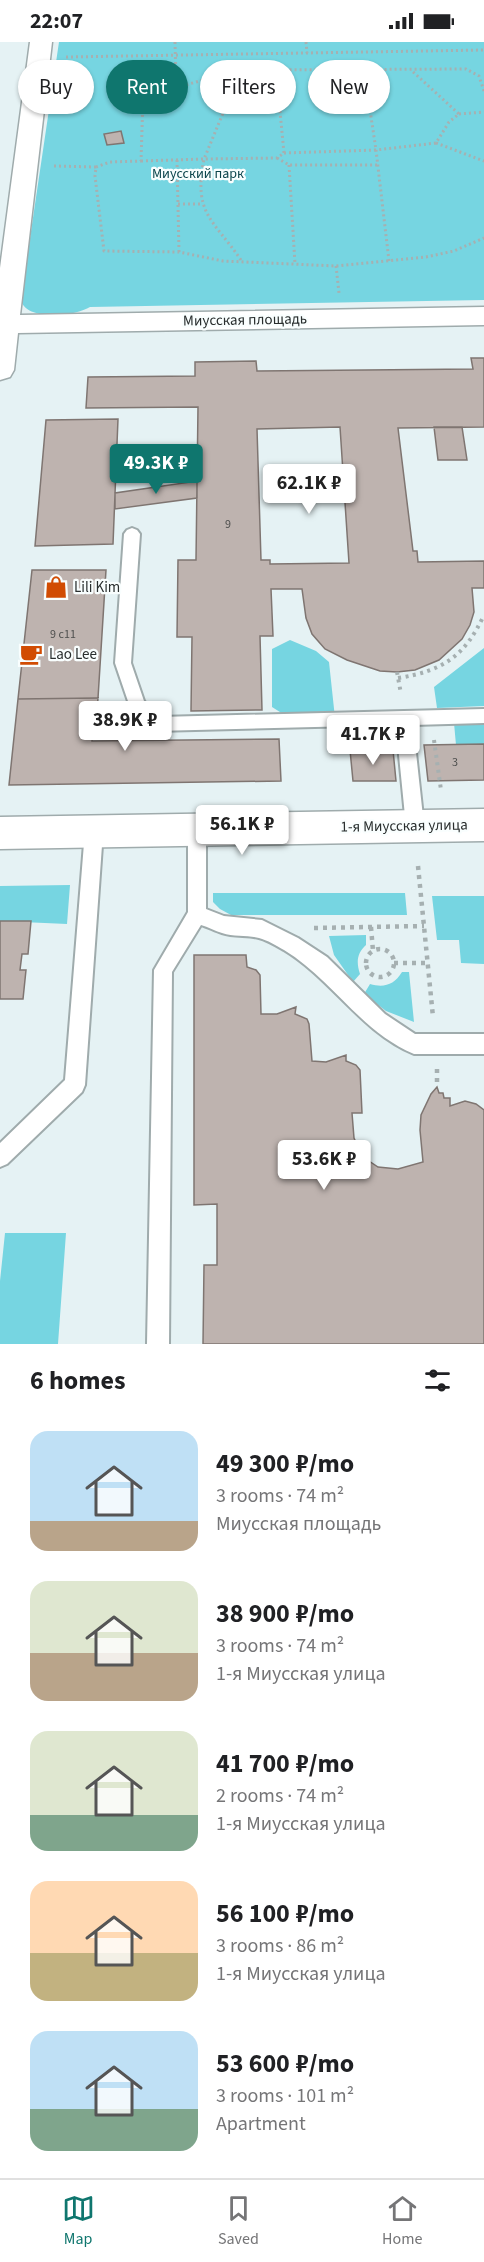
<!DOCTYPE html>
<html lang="en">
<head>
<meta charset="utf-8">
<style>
  :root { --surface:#fff; --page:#f6f6f6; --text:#202124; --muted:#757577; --line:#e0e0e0; --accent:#0f766e }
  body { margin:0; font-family:"Source Sans 3",sans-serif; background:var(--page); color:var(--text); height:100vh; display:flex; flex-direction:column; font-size:22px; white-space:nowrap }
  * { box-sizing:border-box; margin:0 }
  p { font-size:20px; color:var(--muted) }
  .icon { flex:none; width:33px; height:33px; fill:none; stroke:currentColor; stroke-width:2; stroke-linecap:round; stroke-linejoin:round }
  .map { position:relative; height:1302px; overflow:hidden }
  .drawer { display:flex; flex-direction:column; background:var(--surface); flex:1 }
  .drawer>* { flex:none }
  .top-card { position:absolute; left:18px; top:18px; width:448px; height:54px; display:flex; gap:12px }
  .price { position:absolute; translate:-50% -51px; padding:0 14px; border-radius:6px; background:#fff; color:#222; font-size:20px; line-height:39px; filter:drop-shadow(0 2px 3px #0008) }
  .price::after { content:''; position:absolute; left:50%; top:36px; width:18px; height:14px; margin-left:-9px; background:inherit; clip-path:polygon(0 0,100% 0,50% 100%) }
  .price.selected { background:var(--accent); color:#fff }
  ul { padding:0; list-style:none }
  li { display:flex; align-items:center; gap:18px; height:150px; padding:0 30px }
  li span { display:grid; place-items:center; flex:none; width:168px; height:120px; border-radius:18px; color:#555 }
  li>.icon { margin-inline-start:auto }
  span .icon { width:72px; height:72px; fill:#fffc; stroke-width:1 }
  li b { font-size:26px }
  h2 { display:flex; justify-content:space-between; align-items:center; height:72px; padding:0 30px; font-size:26px }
  .tag { padding:0 21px; border-radius:27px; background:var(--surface); box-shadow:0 2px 4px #0004; font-size:21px; line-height:54px }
  .tag.selected { background:var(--accent); color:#fff }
  .status { display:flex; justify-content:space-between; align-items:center; height:42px; padding:0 30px; background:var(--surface); direction:ltr }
  .status svg { height:16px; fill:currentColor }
  .tab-bar { display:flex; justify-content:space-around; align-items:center; height:84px; border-top:2px solid var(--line); background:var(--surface); font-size:16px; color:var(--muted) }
  .tab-bar a { display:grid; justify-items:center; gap:3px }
  .tab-bar .selected { color:var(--accent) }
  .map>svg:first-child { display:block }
  .green { fill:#76d5e1 }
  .building { fill:#beb3af; stroke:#7f7571; stroke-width:1.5; fill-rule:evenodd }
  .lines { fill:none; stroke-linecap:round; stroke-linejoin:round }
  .service-casing { stroke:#9fabac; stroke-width:4 }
  .minor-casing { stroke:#9fabac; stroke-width:3 }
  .tertiary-casing { stroke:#9fabac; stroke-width:3 }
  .path-far2 { stroke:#a6b0b1; stroke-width:3; stroke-dasharray:2 3; stroke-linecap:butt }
  .path-far1 { stroke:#a6b0b1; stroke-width:4; stroke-dasharray:3 4.5; stroke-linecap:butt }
  .path { stroke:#a6b0b1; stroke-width:4.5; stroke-dasharray:4 5; stroke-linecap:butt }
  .service { fill:#fff; fill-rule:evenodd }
  .minor { fill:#fff; fill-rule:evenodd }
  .tertiary { fill:#fff; fill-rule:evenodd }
  .labels { text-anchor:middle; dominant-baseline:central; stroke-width:4.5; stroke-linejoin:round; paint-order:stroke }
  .number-label { font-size:12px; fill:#4e4f4e }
  .far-park-label { font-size:14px; fill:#0b454c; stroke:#f9fefe }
  .street-label { font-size:15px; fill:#292e2e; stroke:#f9fefe }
  .poi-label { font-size:15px; fill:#292e2e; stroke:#f9fefe; text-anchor:start }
</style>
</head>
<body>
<div class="status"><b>22:07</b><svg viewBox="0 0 49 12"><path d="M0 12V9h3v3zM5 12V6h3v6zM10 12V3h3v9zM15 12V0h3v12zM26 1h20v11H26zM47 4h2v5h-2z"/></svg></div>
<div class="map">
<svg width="484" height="1302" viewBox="0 0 484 1302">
  <rect width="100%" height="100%" fill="#e5f2f4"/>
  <!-- green -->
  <path class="green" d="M59 0H484V258L90 265C76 274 24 280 21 257Z
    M290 598 316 609 329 620 335 676 291 677 272 665V607Z
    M484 606V664L437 666 434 645Z
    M484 680V702L456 703 454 681Z
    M70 843 67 882 0 879V844Z
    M213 851H405L407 873H231L220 867 213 860Z
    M432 854H484V922L461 921 459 898H437Z
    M366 893V903C357 911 356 920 360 932L353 940 334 913 329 894Z
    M402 930H409L414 980 386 969 364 952 370 942C384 946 394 943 402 930Z
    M5 1191H66L58 1302H0V1239Z"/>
  <!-- building -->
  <path class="building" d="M121 89 124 101 107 103 104 92Z
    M471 316H484V385L398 386 413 509H417L418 520 484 519V546H472L474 570 470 583 462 597 439 618 415 628 397 630 380 629 347 618 325 607 312 592 306 576 302 547H271L273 594H260L262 668 191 669 192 595H177L178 518H196L198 365 86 366 88 335 195 334V320L256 319 257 329 473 327ZM340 385 349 521 270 522V518H261L257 387Z
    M118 377 113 502 35 504 46 378Z
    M434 385H462L467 418H438Z
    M197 439V456L115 467V451Z
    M32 528H106L98 656 18 657Z
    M98 656 97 670 94 671 92 699 279 697 281 739 9 743 18 657Z
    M484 702V738L428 739 424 703Z
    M350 708H393L396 739H353Z
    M0 879H31L28 912H22L20 928H26L23 957H0Z
    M194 913H246L247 925 256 928 260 933 261 972H277L296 965 295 972 307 977 309 982 312 1019 326 1020 346 1013V1019L356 1023 360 1028 362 1071H352L354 1096 360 1109 369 1119 378 1125 398 1127 423 1120 420 1088 421 1073 431 1052 437 1045 439 1051H443L444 1056H450V1064L465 1059 476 1062 484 1068V1302H203L204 1223H217V1162L194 1163Z"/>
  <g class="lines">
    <!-- service casing -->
    <g class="service-casing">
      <path id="service" d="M132 486 137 488 140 492 131 621 144 659 159 675 484 667V681L413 683 424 784 421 790 415 792 409 790 406 784 396 683 155 689 149 687 131 668 115 621 124 492 127 488Z
        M197 780 203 782 206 788V867L224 874 262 878 298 896 327 915 385 972 415 992H484V1012H414C361 990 332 937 284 908 277 904 267 898 259 896 248 893 234 895 222 891 215 889 208 885 201 883L172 930 169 1302H147L154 928 188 870V788L191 782Z
        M94 781 100 783 103 789 85 1043 82 1050 7 1122 0 1125V1101L65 1038 85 789 88 783Z"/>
    </g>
    <!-- minor casing -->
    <g class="minor-casing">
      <path id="minor" d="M30 0H52L20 273 484 265V283L18 291 14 328 10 335 0 338V226Z"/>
    </g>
    <!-- tertiary casing -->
    <g class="tertiary-casing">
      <path id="tertiary" d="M484 767V799L0 807V775Z"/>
    </g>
    <!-- path-far2 -->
    <path class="path-far2" d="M175 0 176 41 179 45
      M306 0 307 11
      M66 15 484 8
      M484 49 479 34 466 27 260 28 228 31 143 55 141 119 110 120 96 125 95 134 104 209 179 210 223 219 336 224 426 215 454 209 484 196
      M143 55 129 45 136 36 176 35
      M459 72 484 70
      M436 101 484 119
      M284 111 376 108 364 28
      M277 116 289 123H379
      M177 118 179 210
      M141 119 204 117 240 30
      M289 123 295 222
      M54 124 96 125
      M178 162H201
      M241 218C213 177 193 172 204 117L277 116 284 111 276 28
      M389 219 376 108 436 101 449 80 459 72 411 28
      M336 224 339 251"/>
    <!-- path-far1 -->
    <path class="path-far1" d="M397 630 401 652
      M398 636C443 629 465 614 484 573
      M434 698 441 748"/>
    <!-- path -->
    <path class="path" d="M418 824 433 975
      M371 885 373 909
      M314 886 424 884
      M366 921a14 14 0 1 1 28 0a14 14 0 1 1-28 0Z
      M394 921H428
      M437 1027V1045"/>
    <!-- service -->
    <use href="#service" class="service"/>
    <!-- minor -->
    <use href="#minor" class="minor"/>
    <!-- tertiary -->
    <use href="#tertiary" class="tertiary"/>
  </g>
  <!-- icons -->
  <defs>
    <g id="shop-bare" transform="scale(1.8)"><path d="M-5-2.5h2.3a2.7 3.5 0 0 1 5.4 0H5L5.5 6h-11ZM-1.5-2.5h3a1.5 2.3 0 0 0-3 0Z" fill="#d14c03" stroke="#f9fefe" stroke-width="2.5" paint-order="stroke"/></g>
    <g id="cafe-bare" transform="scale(1.8)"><path d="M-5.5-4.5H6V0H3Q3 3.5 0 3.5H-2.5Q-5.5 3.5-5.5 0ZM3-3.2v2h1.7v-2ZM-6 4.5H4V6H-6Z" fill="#d14c03" stroke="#f9fefe" stroke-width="2.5" paint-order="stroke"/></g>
  </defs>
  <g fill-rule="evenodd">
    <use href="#shop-bare" x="56" y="545"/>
    <use href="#cafe-bare" x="31" y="612"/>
  </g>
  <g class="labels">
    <!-- number labels -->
    <g class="number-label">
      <text x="228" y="482">9</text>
      <text x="63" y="592">9 с11</text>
      <text x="455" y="720">3</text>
    </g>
    <!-- far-park labels -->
    <g class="far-park-label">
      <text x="198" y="132">Миусский парк</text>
    </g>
    <!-- street labels -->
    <g class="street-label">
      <text transform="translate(245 278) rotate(-1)">Миусская площадь</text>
      <text transform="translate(404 784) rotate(-1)">1-я Миусская улица</text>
    </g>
    <!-- poi labels -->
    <g class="poi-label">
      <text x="74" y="545">Lili Kim</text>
      <text x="49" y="612">Lao Lee</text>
    </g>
  </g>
</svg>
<b class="price selected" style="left:156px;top:453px">49.3K ₽</b>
<b class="price" style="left:309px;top:473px">62.1K ₽</b>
<b class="price" style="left:125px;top:710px">38.9K ₽</b>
<b class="price" style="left:373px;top:724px">41.7K ₽</b>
<b class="price" style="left:242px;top:814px">56.1K ₽</b>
<b class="price" style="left:324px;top:1149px">53.6K ₽</b>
<div class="top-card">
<a class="tag">Buy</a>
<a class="tag selected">Rent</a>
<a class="tag">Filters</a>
<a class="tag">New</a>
</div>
</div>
<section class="drawer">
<h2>6 homes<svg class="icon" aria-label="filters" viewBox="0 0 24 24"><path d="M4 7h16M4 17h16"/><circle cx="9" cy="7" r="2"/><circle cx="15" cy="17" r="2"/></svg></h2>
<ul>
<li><span style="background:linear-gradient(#bfe0f5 75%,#b9a48a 0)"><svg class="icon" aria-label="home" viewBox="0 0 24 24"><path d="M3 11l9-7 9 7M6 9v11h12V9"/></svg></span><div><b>49 300 ₽/mo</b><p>3 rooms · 74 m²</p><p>Миусская площадь</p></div></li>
<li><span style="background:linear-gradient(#dfe7d0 60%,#b9a48a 0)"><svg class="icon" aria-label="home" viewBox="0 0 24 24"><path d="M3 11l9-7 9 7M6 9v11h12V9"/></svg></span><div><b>38 900 ₽/mo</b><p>3 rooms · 74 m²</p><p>1-я Миусская улица</p></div></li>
<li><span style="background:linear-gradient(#dfe7d0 70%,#7fa58c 0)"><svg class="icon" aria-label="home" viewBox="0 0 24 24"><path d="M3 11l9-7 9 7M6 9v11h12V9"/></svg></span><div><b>41 700 ₽/mo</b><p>2 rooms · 74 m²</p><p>1-я Миусская улица</p></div></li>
<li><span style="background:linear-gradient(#ffd9b3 60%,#c2b280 0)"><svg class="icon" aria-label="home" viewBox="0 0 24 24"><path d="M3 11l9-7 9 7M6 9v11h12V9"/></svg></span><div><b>56 100 ₽/mo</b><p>3 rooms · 86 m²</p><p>1-я Миусская улица</p></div></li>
<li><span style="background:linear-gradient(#bfe0f5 65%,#7fa58c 0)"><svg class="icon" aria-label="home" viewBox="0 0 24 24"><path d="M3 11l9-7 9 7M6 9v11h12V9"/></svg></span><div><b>53 600 ₽/mo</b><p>3 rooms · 101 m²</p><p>Apartment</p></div></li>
</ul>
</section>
<nav class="tab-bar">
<a class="selected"><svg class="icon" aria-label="map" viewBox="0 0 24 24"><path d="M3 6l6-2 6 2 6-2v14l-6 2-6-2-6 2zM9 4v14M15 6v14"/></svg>Map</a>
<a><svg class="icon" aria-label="saved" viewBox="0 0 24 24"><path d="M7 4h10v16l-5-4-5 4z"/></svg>Saved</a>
<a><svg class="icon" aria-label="home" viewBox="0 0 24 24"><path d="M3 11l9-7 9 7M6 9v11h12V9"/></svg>Home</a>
</nav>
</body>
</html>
